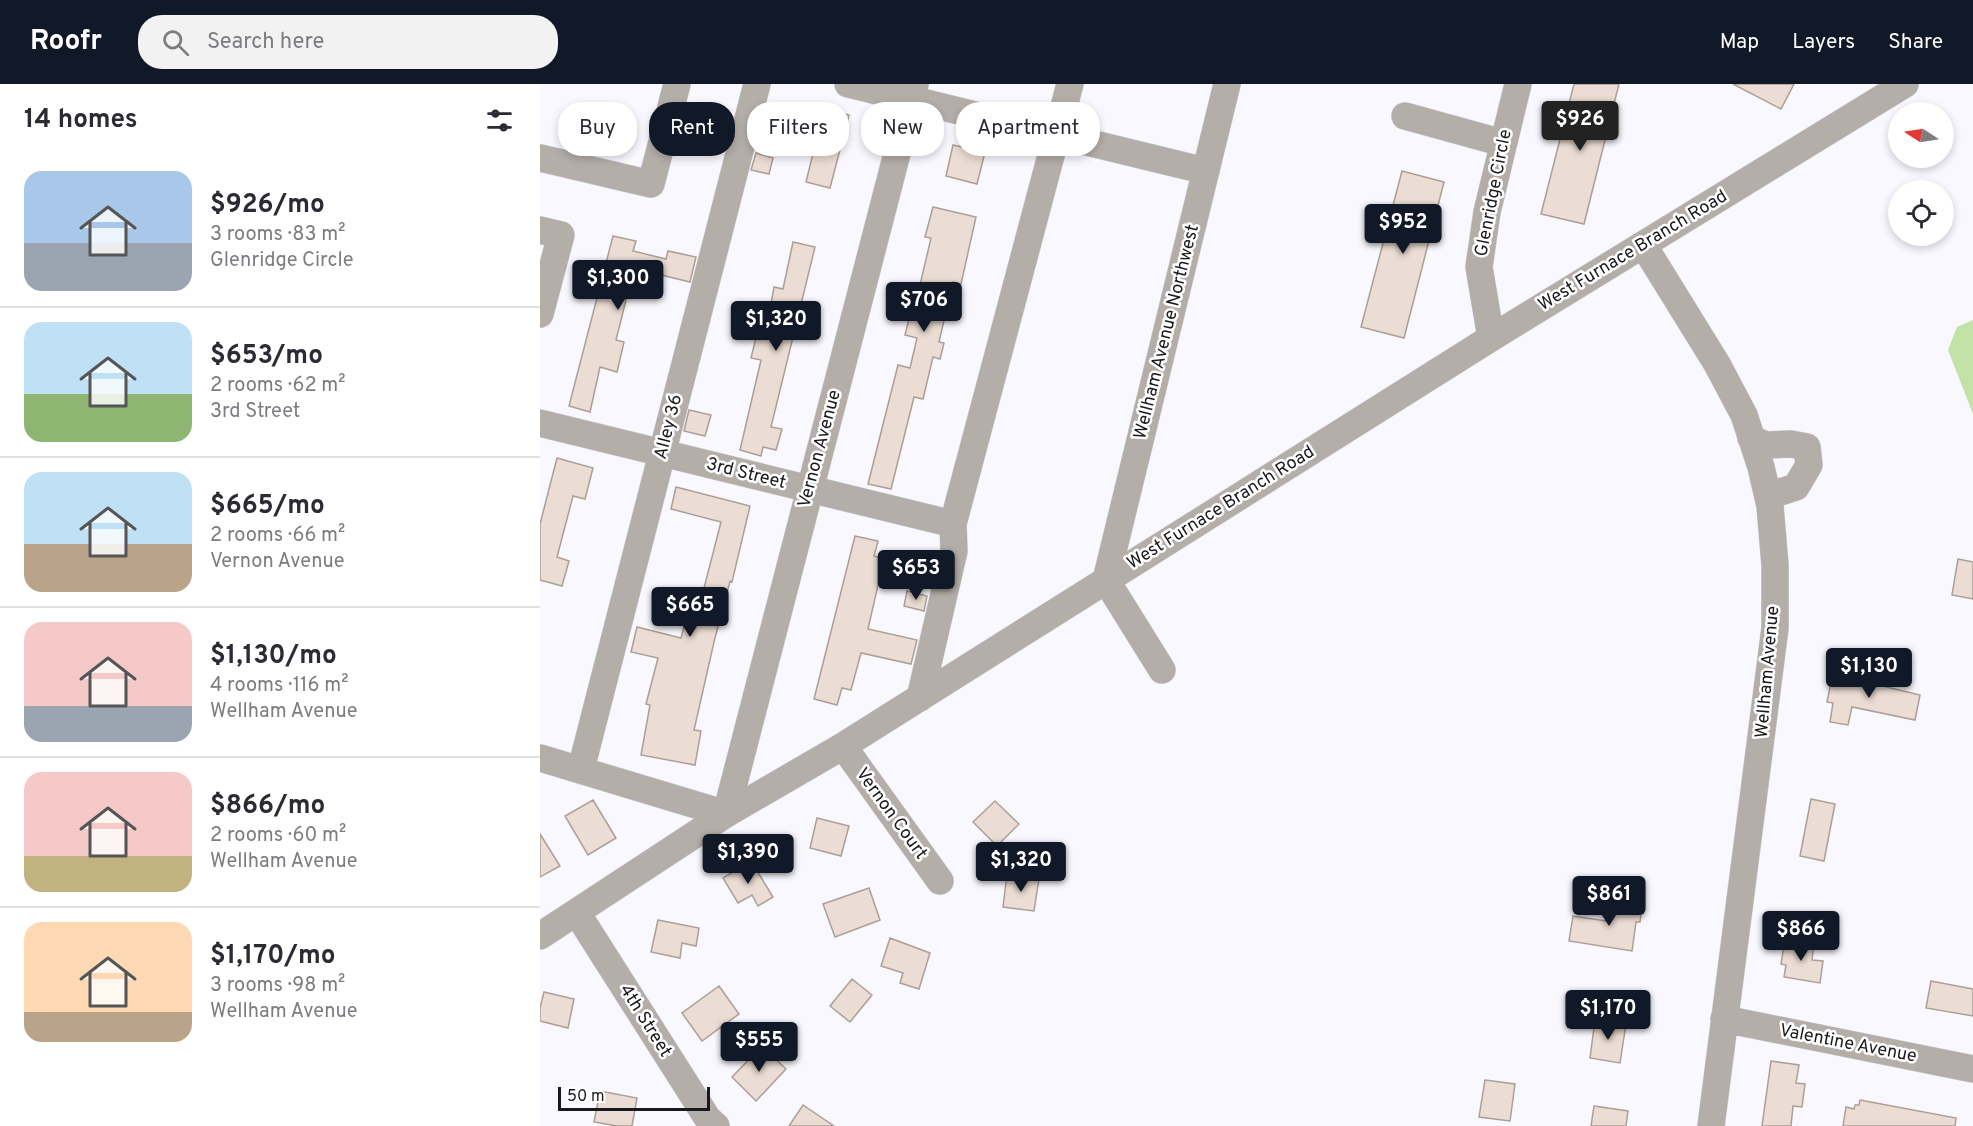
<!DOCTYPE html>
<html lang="en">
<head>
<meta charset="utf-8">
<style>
  :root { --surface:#fff; --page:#f2f2f3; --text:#2b2b33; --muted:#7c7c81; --line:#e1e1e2; --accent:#111827 }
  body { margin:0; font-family:Overpass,sans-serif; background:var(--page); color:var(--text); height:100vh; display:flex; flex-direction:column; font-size:22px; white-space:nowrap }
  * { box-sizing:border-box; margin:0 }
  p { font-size:20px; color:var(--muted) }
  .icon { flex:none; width:33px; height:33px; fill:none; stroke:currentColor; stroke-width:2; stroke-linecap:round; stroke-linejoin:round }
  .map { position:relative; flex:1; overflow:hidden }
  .panel { display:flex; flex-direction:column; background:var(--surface); width:540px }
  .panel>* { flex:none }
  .top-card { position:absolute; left:18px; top:18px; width:570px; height:54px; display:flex; gap:12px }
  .needle { width:39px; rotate:282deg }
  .tools { position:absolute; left:1348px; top:18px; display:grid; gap:12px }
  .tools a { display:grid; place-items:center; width:66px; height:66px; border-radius:50%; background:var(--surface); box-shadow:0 3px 9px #0003; font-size:30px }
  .scale { position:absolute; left:18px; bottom:15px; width:152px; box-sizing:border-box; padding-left:6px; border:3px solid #19181d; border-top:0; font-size:16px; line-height:21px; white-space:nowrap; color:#19181d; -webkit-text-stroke:4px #fff; paint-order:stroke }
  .price { position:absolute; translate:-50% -51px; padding:0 14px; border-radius:6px; background:var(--accent); color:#fff; font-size:20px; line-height:39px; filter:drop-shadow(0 2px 3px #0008) }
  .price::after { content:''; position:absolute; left:50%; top:36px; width:18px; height:14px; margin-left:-9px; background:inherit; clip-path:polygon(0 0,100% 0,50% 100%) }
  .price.current { background:#222; color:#fff }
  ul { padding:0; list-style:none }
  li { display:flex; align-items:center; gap:18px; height:150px; padding:0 24px }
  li+li { border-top:2px solid var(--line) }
  li span { display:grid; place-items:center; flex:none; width:168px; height:120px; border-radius:18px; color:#555 }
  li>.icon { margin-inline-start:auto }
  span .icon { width:72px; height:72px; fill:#fffc; stroke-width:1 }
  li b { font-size:26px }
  h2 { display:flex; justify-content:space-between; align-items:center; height:72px; padding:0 24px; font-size:26px }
  .tag { padding:0 21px; border-radius:24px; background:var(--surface); box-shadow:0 3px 9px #0003; font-size:21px; line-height:54px }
  .tag.current { background:var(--accent); color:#fff }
  header { display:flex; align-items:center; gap:36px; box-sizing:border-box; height:84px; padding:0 30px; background:var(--accent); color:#fff }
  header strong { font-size:28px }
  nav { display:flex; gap:33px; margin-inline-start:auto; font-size:21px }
  .search { width:420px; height:54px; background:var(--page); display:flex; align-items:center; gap:15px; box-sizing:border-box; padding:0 21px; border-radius:24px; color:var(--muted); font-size:22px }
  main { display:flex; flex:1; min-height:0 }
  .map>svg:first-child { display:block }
  .green { fill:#c2e3a5 }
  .building { fill:#ebddd3; stroke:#ac9f95; stroke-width:1.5 }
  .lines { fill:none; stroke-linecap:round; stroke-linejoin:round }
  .minor-casing { stroke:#d4d4da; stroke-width:28 }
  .minor { stroke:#b4aea9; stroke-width:27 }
  .labels { text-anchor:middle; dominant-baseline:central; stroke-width:5; stroke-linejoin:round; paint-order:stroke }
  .street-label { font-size:18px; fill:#19181d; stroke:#fff }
</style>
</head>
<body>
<header>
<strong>Roofr</strong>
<div class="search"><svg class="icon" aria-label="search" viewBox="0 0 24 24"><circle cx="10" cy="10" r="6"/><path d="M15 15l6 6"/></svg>Search here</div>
<nav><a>Map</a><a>Layers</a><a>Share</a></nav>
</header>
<main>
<section class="panel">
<h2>14 homes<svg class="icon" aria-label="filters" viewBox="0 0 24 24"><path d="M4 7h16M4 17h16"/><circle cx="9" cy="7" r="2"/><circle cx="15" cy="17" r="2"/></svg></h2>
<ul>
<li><span style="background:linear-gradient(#a9c7e8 60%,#9aa5b1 0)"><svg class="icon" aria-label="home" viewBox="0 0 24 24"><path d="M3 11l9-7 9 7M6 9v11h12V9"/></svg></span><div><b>$926/mo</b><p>3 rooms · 83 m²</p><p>Glenridge Circle</p></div></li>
<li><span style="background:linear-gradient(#bfe0f5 60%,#8fb573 0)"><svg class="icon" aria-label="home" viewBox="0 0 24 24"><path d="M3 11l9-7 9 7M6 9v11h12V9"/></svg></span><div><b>$653/mo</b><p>2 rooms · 62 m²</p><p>3rd Street</p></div></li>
<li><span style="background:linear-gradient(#bfe0f5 60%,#b9a48a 0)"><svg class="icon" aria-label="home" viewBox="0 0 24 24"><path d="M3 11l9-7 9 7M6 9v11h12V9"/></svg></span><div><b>$665/mo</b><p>2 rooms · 66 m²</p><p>Vernon Avenue</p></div></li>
<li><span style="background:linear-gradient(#f6c9c9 70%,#9aa5b1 0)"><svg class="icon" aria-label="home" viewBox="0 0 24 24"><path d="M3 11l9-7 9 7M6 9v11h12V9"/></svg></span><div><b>$1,130/mo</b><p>4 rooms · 116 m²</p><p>Wellham Avenue</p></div></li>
<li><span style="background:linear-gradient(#f6c9c9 70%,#c2b280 0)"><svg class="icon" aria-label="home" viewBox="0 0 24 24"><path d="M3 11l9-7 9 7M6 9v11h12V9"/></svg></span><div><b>$866/mo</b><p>2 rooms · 60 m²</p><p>Wellham Avenue</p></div></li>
<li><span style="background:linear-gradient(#ffd9b3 75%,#b9a48a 0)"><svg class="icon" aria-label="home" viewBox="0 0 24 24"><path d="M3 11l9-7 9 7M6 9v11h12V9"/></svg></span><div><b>$1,170/mo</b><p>3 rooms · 98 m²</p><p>Wellham Avenue</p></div></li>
</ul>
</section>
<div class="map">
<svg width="1433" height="1042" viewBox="0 0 1433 1042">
  <rect width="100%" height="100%" fill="#f8f8fe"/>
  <!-- green -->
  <path class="green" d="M1433 236V330L1408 266 1417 243Z"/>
  <!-- building -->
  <path class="building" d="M1034 0H1079L1044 140 1001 130Z
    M1193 0H1254L1241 25Z
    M275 23 309 31 290 104 266 98 277 53 268 51Z
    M413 61 445 68 437 100 406 92Z
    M216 69 233 74 229 90 211 86Z
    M862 87 904 98 864 254 821 243Z
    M393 123 436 133 421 200 413 198 399 258 404 259 400 275 393 273 383 315 374 313 351 405 328 400 358 281 370 284 377 254 365 251 370 231H373L391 154 385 153Z
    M73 152 96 157 93 167 126 175 128 167 156 173 150 198 101 186 98 198 91 196 76 256 84 258 77 288 60 283 50 328 29 322Z
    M253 158 275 163 231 343 242 345 236 366 223 363 221 372 200 366 221 276 211 274 218 245 226 247 234 203 243 205Z
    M149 326 171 331 165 352 144 347Z
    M17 374 53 384 45 415 33 412 17 473 29 477 22 502 0 496V440Z
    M136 403 210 422 192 498 190 497 174 558 154 646 161 647 155 681 101 671 110 621 106 620 118 574 91 568 97 543 141 554 154 506 163 508 181 438 131 425Z
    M315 452 338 457 334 472 344 475 328 545 377 556 371 580 321 569 311 606 302 604 297 621 274 615Z
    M1418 475 1433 478V515L1412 511Z
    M367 507 387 512 384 527 364 522Z
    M1316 587 1332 590 1330 599 1380 611 1375 636 1312 623 1308 641 1290 638 1293 619 1287 618 1291 598H1297L1298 594 1314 597Z
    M1271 715 1295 720 1284 777 1260 772Z
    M53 716 76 754 48 771 25 732Z
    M455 717 479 740 457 762 433 738Z
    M277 734 309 742 301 772 270 764Z
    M0 750 20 782 0 793Z
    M211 777 233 813 218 822 212 811 198 819 183 794Z
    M467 790 499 795 494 827 463 823Z
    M329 804 340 836 295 853 283 820Z
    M1069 816 1102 822 1100 838H1096L1092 867 1029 857 1033 832 1066 837Z
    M118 836 159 844 156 862 142 859 140 874 111 868Z
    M350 854 390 869 379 905 360 899 363 889 341 882Z
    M1245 855 1274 859 1272 876 1283 877 1280 899 1244 893 1246 881 1241 880Z
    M312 895 332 911 310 938 290 922Z
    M1391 897 1433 905V932L1386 924Z
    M179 902 199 930 162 957 142 929Z
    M4 908 34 915 28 944 0 937V924Z
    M1055 936 1086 940 1080 979 1050 974Z
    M222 962 246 985 216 1017 192 993Z
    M1231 977 1259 981 1256 999 1265 1000 1262 1023 1253 1022 1251 1042H1222Z
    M945 996 975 1000 970 1037 939 1033Z
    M60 1007 97 1014 92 1042H77L54 1038Z
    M1320 1016 1416 1034 1415 1042H1303L1306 1023 1314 1025 1315 1021H1319Z
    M263 1021 294 1042H249Z
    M1054 1022 1088 1027 1086 1042H1051Z"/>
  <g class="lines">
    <!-- minor casing -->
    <g class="minor-casing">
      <path id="minor" d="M308 0 666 87
        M865 32 963 59
        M0 74 111 100 137 0
        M0 146 21 151 0 230
        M1104 162 1177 280 1204 331 1221 383 1230 422 1235 481V544L1171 1042
        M951 254 939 183 947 128 978 0
        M0 339 413 440
        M1211 354 1225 361 1251 360 1267 363 1269 381 1256 403 1228 412
        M622 586 566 496 687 0
        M380 614 414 467 413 440 530 0
        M303 662 400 797
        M0 674 186 730 375 0
        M41 685 217 0
        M37 829 168 1035 176 1042
        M0 852 186 730 303 662 951 254 1365 0
        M1184 935 1433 985"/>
    </g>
    <!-- minor -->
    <use href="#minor" class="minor"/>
  </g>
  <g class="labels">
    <!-- street labels -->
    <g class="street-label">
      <text transform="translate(954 109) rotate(-79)">Glenridge Circle</text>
      <text transform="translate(1093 167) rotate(-31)">West Furnace Branch Road</text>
      <text transform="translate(627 248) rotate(-76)">Wellham Avenue Northwest</text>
      <text transform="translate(129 343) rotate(-76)">Alley 36</text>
      <text transform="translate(280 365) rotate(-75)">Vernon Avenue</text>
      <text transform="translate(206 390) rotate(14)">3rd Street</text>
      <text transform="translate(681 424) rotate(-32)">West Furnace Branch Road</text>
      <text transform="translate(1228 588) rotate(-85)">Wellham Avenue</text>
      <text transform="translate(351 730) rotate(54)">Vernon Court</text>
      <text transform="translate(105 937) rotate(58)">4th Street</text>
      <text transform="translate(1308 960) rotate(11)">Valentine Avenue</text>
    </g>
  </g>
</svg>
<div class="tools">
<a><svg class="needle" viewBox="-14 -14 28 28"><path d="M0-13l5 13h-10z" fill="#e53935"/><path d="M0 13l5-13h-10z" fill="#7c7c81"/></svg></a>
<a><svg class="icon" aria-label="locate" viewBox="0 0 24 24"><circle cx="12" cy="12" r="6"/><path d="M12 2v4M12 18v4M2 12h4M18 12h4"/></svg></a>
</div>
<div class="scale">50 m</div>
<b class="price current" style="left:1040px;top:68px">$926</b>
<b class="price" style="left:863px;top:171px">$952</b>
<b class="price" style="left:78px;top:227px">$1,300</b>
<b class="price" style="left:384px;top:249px">$706</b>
<b class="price" style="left:236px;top:268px">$1,320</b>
<b class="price" style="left:376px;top:517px">$653</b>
<b class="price" style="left:150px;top:554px">$665</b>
<b class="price" style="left:1329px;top:615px">$1,130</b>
<b class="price" style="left:208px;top:801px">$1,390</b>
<b class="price" style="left:481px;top:809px">$1,320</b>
<b class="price" style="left:1069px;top:843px">$861</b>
<b class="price" style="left:1261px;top:878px">$866</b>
<b class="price" style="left:1068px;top:957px">$1,170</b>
<b class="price" style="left:219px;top:989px">$555</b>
<div class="top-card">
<a class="tag">Buy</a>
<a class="tag current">Rent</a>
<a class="tag">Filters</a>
<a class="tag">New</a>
<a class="tag">Apartment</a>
</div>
</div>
</main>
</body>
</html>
